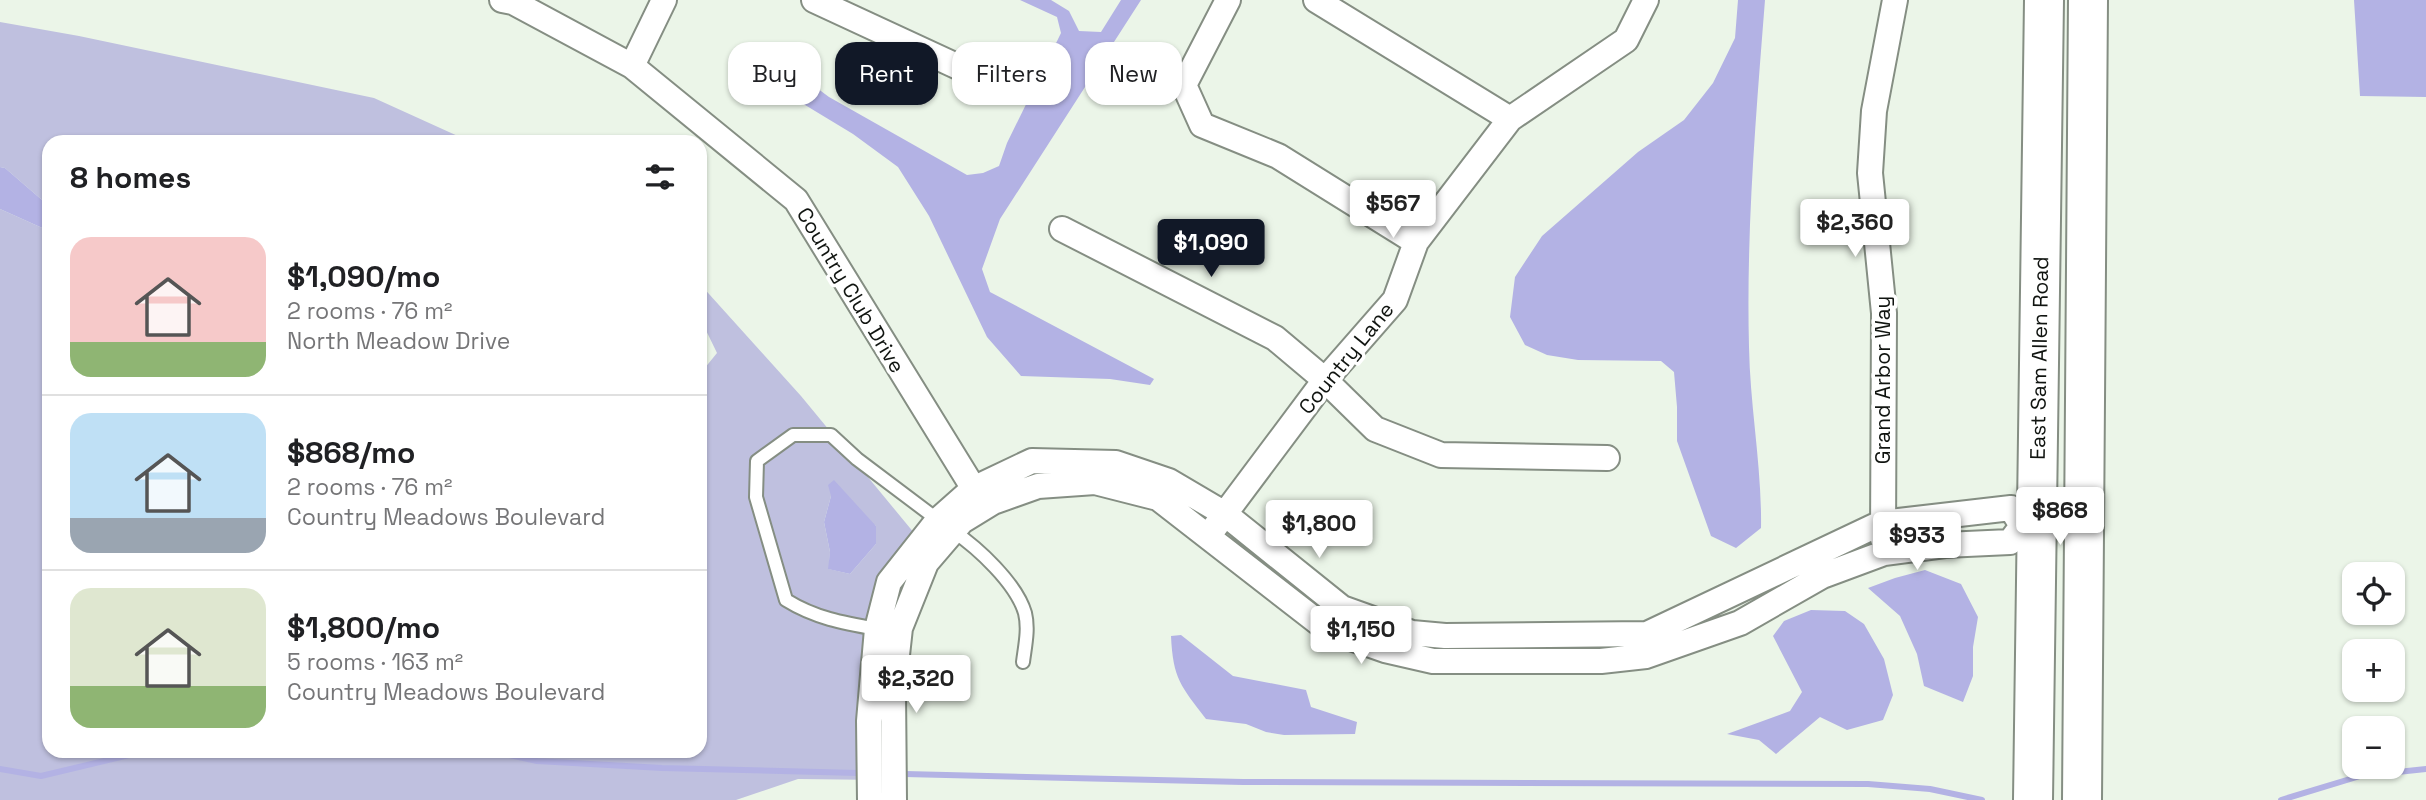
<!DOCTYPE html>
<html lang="en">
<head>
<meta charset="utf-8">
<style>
  :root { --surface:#fff; --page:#f2f2f2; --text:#202124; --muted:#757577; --line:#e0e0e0; --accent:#111827 }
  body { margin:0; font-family:"Space Grotesk",sans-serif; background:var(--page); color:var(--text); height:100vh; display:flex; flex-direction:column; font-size:26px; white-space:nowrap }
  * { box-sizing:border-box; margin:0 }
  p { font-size:23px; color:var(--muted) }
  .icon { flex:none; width:38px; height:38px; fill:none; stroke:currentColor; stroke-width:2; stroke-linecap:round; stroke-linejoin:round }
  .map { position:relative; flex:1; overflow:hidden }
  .drawer { position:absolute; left:42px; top:135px; width:665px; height:623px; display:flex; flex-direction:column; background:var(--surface); border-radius:21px; box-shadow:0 2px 5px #0004 }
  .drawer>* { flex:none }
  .hud { position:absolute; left:728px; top:42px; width:665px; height:63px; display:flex; gap:14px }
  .controls { position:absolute; left:2342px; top:562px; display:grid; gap:14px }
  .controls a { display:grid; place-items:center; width:63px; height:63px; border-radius:14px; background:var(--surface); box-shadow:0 2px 5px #0004; font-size:35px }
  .price { position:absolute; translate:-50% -60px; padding:0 16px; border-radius:7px; background:#fff; color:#222; font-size:23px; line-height:46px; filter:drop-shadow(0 2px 4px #0008) }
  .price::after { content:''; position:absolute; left:50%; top:42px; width:21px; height:16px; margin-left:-10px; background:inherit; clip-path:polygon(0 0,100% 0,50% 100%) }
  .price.on { background:var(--accent); color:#fff }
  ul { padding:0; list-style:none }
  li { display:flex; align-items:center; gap:21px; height:175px; padding:0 28px }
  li+li { border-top:2px solid var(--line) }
  li span { display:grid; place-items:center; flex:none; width:196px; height:140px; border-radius:21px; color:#555 }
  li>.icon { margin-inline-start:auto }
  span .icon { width:84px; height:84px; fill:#fffc; stroke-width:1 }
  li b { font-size:30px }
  h2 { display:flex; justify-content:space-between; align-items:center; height:84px; padding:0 28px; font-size:30px }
  .chip { padding:0 24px; border-radius:21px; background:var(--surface); box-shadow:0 2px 5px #0004; font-size:24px; line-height:63px }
  .chip.on { background:var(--accent); color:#fff }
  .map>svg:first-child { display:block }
  .green { fill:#bfc0df; fill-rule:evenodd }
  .water { fill:#b3b2e4 }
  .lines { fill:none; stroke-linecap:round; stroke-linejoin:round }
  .stream { stroke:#b3b2e4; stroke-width:6 }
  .service-casing { stroke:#858e83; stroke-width:16 }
  .minor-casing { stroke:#858e83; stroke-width:28 }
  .primary-casing { stroke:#858e83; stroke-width:42 }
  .service { stroke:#fff; stroke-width:12 }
  .minor { stroke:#fff; stroke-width:24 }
  .primary { stroke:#fff; stroke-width:38 }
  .labels { text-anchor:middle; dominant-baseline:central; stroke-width:7; stroke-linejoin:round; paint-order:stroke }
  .street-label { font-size:21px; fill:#101410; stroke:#fff }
</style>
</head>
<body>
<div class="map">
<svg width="2426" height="800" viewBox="0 0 2426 800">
  <rect width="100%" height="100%" fill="#ebf5e8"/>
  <!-- green -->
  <path class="green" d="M0 22 79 36 374 98 471 142H49V206L5 168 0 167Z
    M0 209 49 231V751H700V363L704 369 717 353 700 318V284L801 396 924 545 883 780 798 779 736 800H0ZM831 496 876 526V544L850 574 829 569 830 552 824 522Z"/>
  <!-- water -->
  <path class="water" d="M1020 0H1051L1069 11 1079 31 1101 32 1121 0H1141L1000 219 982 269 990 292 1154 379 1150 385 1110 379 1021 376 987 337 929 216 898 167 853 134 777 88 790 68 829 97 967 175 983 173 999 166 1007 143 1061 33 1057 17Z
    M1738 0H1765C1756 115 1746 231 1749 347 1750 407 1762 467 1761 528L1736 548 1711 536 1677 441V407L1674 372 1661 361 1578 360 1547 355 1525 345 1510 317 1515 277 1542 236 1638 152 1684 120 1713 83 1735 38Z
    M2354 0H2426V97L2360 96Z
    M0 167 5 168 49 206V231L0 209Z
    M834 480 876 526V544L850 574 828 569 830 552 824 522 831 496 828 485Z
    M1925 570 1961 584 1978 617 1973 647V676L1963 702 1924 686 1917 654 1900 616 1868 588 1895 578Z
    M1811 610 1845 611 1864 624 1884 659 1893 695 1883 720 1847 730 1820 717 1776 754 1759 740 1727 734 1790 711 1802 692 1773 636 1784 621Z
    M1181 635 1233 676 1306 690 1311 707 1357 722 1355 734 1284 735 1266 732 1246 724 1206 719C1181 686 1173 679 1171 636Z"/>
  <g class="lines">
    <!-- stream -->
    <path class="stream" d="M492 751 537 761 662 768 858 773
      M0 769 41 776 146 751
      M905 774 1243 782 1868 784 1930 789 1982 800
      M2281 800 2360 776 2426 769"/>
    <!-- service casing -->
    <g class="service-casing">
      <path id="service" d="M953 531C978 548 1016 583 1025 613 1029 629 1025 646 1023 662
        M877 629C843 623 815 618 786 600L756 497 757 461 793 435H831L857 459 938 520"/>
    </g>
    <!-- minor casing -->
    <g class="minor-casing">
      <path id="minor" d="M502 0 513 2 632 66 796 200 982 502
        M814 0 965 70
        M1228 0 1184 85 1202 125 1278 156 1416 242
        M1316 0 1510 119
        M632 66 664 0
        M1062 229 1275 338 1325 380 1375 429 1441 455 1607 458
        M2022 526 2084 524
        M1215 527 1325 380 1395 300 1416 242 1510 119 1626 40 1646 0
        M1883 539 1884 313 1870 173 1874 111 1895 0
        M870 800 869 721 877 629 889 582 938 520 973 489 1032 461 1116 463 1169 481 1225 514 1342 608 1412 633 1445 636 1647 634 1881 523 2011 508 2022 526
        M894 800 893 691 900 628 926 563 962 521 993 502 1038 486 1095 482 1158 498 1328 630 1385 650 1433 661H1601L1646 656 1740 623 1822 576 1884 553 1945 545 2010 542 2022 526"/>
    </g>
    <!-- primary casing -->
    <g class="primary-casing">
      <path id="primary" d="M2033 800 2044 0
        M2082 800 2088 0"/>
    </g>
    <!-- service -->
    <use href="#service" class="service"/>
    <!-- minor -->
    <use href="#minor" class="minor"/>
    <!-- primary -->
    <use href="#primary" class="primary"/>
  </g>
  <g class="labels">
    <!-- street labels -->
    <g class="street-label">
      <text transform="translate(851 290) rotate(59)">Country Club Drive</text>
      <text transform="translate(1346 358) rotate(-51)">Country Lane</text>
      <text transform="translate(2039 358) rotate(-89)">East Sam Allen Road</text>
      <text transform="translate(1882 380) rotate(-90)">Grand Arbor Way</text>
    </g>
  </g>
</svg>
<div class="controls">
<a><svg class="icon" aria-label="locate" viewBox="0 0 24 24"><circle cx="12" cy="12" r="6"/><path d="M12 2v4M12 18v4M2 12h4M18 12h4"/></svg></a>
<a>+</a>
<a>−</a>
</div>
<b class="price" style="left:1393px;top:240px">$567</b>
<b class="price" style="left:1855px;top:259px">$2,360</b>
<b class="price on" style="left:1211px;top:279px">$1,090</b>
<b class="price" style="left:2060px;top:547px">$868</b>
<b class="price" style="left:1319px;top:560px">$1,800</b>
<b class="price" style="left:1917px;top:572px">$933</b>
<b class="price" style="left:1361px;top:666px">$1,150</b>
<b class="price" style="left:916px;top:715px">$2,320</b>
<div class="hud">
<a class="chip">Buy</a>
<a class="chip on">Rent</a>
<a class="chip">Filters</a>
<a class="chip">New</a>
</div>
<section class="drawer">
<h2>8 homes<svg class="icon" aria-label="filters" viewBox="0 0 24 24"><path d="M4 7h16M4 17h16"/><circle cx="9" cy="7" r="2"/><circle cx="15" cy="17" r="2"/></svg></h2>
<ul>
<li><span style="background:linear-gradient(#f6c9c9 75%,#8fb573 0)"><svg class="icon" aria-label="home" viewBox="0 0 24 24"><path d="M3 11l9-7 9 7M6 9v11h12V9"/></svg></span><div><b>$1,090/mo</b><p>2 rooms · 76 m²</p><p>North Meadow Drive</p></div></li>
<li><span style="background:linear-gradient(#bfe0f5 75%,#9aa5b1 0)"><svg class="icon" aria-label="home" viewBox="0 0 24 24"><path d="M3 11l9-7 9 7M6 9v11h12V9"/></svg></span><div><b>$868/mo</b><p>2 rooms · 76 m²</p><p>Country Meadows Boulevard</p></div></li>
<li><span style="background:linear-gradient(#dfe7d0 70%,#8fb573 0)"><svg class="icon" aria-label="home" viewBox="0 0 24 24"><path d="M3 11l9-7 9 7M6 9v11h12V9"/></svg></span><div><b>$1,800/mo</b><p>5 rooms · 163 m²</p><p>Country Meadows Boulevard</p></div></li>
</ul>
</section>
</div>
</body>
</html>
